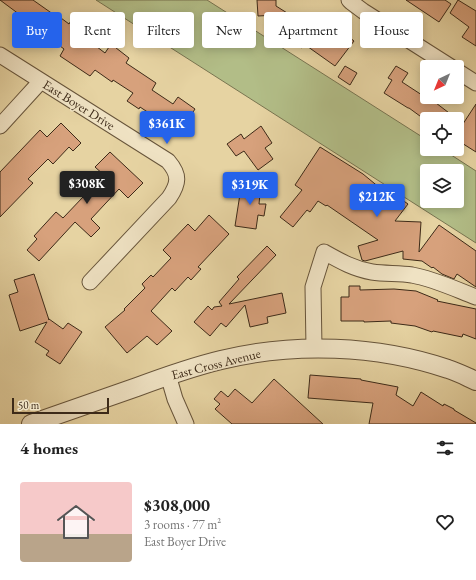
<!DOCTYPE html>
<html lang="en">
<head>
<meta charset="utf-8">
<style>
  :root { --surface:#fff; --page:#f2f2f2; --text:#222; --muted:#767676; --line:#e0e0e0; --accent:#2563eb }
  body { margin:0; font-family:"EB Garamond",serif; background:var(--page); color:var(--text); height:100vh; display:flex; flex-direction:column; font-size:15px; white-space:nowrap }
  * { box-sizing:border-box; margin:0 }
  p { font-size:13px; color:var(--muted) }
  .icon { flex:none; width:22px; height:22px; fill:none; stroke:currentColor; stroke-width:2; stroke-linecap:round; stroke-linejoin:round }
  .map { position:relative; height:424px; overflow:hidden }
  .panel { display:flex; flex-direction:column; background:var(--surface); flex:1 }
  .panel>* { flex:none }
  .guide { position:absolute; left:12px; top:12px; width:452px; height:36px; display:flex; gap:8px }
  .needle { width:26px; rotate:223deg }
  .tools { position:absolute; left:420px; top:60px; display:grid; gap:8px }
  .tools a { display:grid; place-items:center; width:44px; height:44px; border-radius:4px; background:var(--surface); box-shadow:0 2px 10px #0003; font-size:20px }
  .scale { position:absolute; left:12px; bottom:10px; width:97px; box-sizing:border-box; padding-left:4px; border:2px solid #3d2a18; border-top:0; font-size:11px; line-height:14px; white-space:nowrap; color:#3d2a18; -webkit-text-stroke:3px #efe2c3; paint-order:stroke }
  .price { position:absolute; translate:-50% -34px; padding:0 9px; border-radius:4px; background:var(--accent); color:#fff; font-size:13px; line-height:26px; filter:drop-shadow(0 1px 2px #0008) }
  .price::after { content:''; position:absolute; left:50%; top:24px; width:12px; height:9px; margin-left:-6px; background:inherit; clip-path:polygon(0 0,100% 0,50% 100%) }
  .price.current { background:#222; color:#fff }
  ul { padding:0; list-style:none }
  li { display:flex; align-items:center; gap:12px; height:100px; padding:0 20px }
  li+li { border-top:1px solid var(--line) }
  li span { display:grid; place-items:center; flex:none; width:112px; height:80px; border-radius:4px; color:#555 }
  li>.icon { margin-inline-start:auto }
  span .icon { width:48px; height:48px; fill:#fffc; stroke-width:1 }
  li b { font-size:17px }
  h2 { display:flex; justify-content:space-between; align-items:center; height:48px; padding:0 20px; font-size:17px }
  .chip { padding:0 14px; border-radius:4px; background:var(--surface); box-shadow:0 2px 10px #0003; font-size:14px; line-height:36px }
  .chip.current { background:var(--accent); color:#fff }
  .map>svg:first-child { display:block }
  .green { fill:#b2bd87; stroke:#787450; fill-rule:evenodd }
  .building { fill:#d7a17c; stroke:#3d2a18 }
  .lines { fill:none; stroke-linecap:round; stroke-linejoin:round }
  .minor-casing { stroke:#67543a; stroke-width:17 }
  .tertiary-casing { stroke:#67543a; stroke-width:20 }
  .minor { stroke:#efe2c3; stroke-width:15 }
  .tertiary { stroke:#efe2c3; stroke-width:18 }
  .labels { text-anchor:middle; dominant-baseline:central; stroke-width:3; stroke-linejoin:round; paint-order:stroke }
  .street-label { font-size:13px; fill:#3d2a18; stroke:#efe2c3 }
</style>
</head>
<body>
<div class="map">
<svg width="476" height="424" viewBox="0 0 476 424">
  <rect width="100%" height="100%" fill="#e6d3a2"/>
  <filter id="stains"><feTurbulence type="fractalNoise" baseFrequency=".005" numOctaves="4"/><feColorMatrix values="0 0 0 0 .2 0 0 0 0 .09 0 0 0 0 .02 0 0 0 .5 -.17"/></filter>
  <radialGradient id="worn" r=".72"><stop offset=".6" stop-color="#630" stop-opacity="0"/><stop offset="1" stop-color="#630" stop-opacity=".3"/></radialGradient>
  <!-- green -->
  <path class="green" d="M96 0H207L427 140V149H442L476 171V243ZM427 171H457V201H427Z"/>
  <!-- building -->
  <path class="building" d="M0 0H33L60 19 61 18 69 24 72 19 81 25 77 30 85 36 84 37 105 53 111 44 129 58 126 63 156 83 152 90 173 104 178 97 195 109 179 133 140 107 139 109 127 101 133 93 113 80 112 82 95 70 90 76 60 56 64 49 44 34 38 42 28 35 35 26Z
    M257 0H276V6L319 33 321 31 333 40 340 30 354 41 335 66 304 44 302 48 269 27 277 15 258 16Z
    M406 0H445L451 4 439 22Z
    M458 0 476 11V46L462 37 469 27 450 13Z
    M345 66 357 73 350 85 338 77Z
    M396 66 408 73 402 82 425 97H441L436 103 457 119H424L409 108H408L384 93 392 80 388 78Z
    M476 104V152L457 140V133Z
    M61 123 81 143 73 151 69 147 53 164 48 159 28 179 33 183 0 217V172L40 130 47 137Z
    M261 126 272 143 265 148 273 159 258 170 244 151 236 156 227 144 241 134 244 139Z
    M320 147 363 174 386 193 388 190 408 204 395 221 421 222 419 252 439 225 476 251V287L457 274 454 279 442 274 433 267 432 268 422 261 403 259V251L365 261 362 260 358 246 378 240 327 205 326 206 318 201 310 212 307 210 293 227 280 217 302 190 295 185Z
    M110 152 143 183 128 198 119 189 91 219 100 228 91 237 75 222 39 261 27 250 37 239 34 236 56 212 63 218 104 175 95 167Z
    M246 181 261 183 259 204H266L264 216 258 215 256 229 235 226 240 194H244Z
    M209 215 229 234 198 267 201 269 191 280 188 277 175 291 172 288 151 311 172 331 157 345 147 336 127 353 105 327 125 310 124 309 145 288 142 284 151 275 153 277 171 258 163 250 188 224 195 231Z
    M267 246 276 255 229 304 282 293 286 313 267 317 268 323 250 327 245 305 226 327 221 323 210 336 194 322 208 306 212 310 214 307 222 306 219 302 239 279 237 277Z
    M34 274 49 320V319L63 329 68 323 82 332 60 364 46 355 49 351 35 342 47 322 20 331 9 295 18 292 14 280Z
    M349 286H360V290L394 289 416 291 438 300 437 301 476 309V339L463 334 462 337 433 331 432 332 415 326 391 323V321L364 322V321H341V297H349Z
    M310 375 361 379V380L398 387 396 395 413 406 421 392 443 406 444 404 454 409V410L476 423V424H369L373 403 308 398Z
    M274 379 323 424H232L215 409 220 404 214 399 221 391 228 397 235 389 252 403Z"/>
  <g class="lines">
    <!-- minor casing -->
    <g class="minor-casing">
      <path id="minor" d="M349 0 351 2 363 11 451 67
        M0 55 168 161C180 175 179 183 169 198L90 282
        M457 71 476 83
        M0 126 41 81
        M314 348 313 287 324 252C340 261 354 269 372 272 385 274 399 273 412 275 434 279 455 289 476 297
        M168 375 175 399 186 424"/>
    </g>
    <!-- tertiary casing -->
    <g class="tertiary-casing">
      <path id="tertiary" d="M31 424C66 412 102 399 137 387 164 377 192 367 221 360 294 342 377 345 448 369 458 372 467 377 476 381"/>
    </g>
    <!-- minor -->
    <use href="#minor" class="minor"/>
    <!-- tertiary -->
    <use href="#tertiary" class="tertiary"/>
  </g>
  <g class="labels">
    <!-- street labels -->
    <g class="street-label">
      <text transform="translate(79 105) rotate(32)">East Boyer Drive</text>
      <text transform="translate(216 364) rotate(-14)">East Cross Avenue</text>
    </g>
  </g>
  <rect width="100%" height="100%" filter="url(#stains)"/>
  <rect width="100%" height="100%" fill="url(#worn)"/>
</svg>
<div class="tools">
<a><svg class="needle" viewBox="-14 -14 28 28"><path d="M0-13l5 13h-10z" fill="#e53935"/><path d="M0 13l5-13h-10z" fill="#767676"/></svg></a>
<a><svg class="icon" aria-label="locate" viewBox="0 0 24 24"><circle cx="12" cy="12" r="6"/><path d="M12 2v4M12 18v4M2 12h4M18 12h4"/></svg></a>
<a><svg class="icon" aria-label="layers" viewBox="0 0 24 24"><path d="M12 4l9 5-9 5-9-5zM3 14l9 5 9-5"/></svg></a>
</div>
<div class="scale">50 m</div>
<b class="price" style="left:167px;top:145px">$361K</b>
<b class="price current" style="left:87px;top:205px">$308K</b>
<b class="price" style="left:250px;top:206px">$319K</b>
<b class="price" style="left:377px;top:218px">$212K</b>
<div class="guide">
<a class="chip current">Buy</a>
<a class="chip">Rent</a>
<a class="chip">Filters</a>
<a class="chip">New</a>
<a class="chip">Apartment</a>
<a class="chip">House</a>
</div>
</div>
<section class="panel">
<h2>4 homes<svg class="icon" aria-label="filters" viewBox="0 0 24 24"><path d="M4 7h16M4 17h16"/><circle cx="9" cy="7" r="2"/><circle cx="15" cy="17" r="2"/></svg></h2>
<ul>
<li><span style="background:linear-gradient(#f6c9c9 65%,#b9a48a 0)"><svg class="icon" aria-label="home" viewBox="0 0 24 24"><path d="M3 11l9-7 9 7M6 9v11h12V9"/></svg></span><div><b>$308,000</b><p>3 rooms · 77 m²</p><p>East Boyer Drive</p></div><svg class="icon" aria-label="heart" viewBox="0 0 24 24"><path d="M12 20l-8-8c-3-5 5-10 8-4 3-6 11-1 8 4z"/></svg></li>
</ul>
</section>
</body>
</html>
